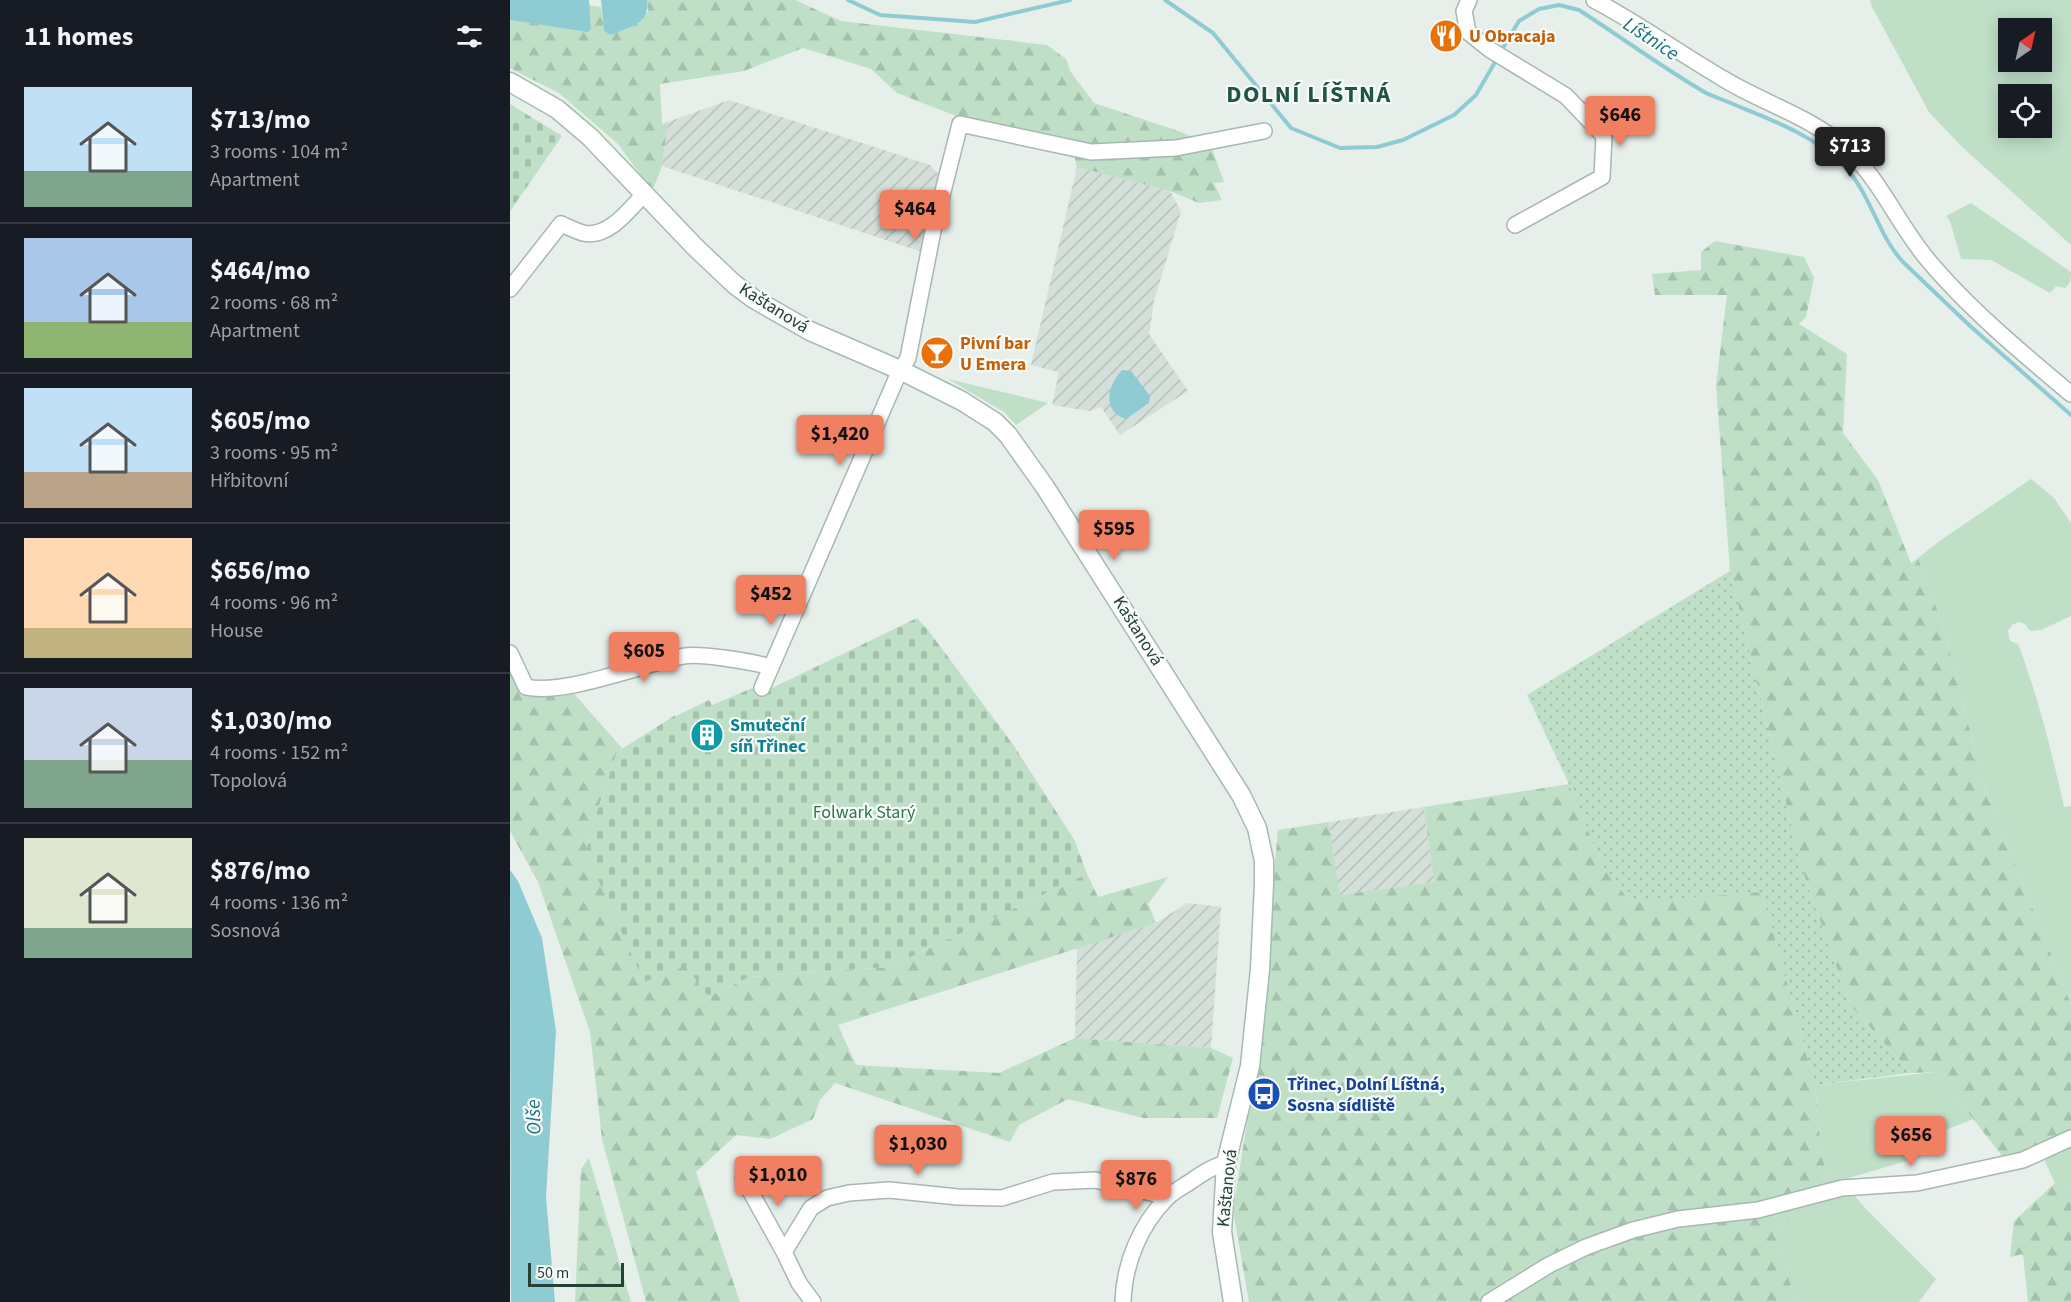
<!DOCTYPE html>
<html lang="en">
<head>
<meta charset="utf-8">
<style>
  :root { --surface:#171b24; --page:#242831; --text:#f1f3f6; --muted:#9ea1a6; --line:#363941; --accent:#f17f61 }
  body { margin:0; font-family:"Source Sans 3",sans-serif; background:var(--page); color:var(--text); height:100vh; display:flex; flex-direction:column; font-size:22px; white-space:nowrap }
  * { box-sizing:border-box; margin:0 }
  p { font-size:20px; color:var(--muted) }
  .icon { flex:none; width:33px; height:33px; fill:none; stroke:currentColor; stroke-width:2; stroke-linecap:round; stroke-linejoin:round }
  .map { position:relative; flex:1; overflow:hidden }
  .sheet { display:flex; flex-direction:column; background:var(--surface); width:510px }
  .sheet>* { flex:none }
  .needle { width:39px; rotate:34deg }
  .buttons { position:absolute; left:1488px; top:18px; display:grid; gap:12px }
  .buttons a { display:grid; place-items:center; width:54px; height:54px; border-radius:0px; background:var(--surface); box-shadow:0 3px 15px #0003; font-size:30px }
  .scale { position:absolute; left:18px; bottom:15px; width:96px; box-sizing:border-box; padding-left:6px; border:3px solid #244138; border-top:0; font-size:16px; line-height:21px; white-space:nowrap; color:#244138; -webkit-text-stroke:4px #f7fbf9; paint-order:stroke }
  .price { position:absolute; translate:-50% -51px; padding:0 14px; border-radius:6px; background:var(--accent); color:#111; font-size:20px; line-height:39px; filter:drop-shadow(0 2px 3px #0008) }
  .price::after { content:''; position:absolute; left:50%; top:36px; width:18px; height:14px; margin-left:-9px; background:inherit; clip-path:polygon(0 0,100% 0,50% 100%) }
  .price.on { background:#222; color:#fff }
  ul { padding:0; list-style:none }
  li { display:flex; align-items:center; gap:18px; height:150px; padding:0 24px }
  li+li { border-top:2px solid var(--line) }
  li span { display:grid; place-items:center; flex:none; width:168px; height:120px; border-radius:0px; color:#555 }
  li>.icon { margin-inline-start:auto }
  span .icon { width:72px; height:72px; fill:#fffc; stroke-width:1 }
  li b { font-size:26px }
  h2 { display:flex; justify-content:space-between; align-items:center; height:72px; padding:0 24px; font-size:26px }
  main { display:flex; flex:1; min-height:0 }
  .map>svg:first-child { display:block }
  .industrial { fill:url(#industrial-furrows) }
  .grass { fill:#bfdfc7; fill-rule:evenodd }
  .forest { fill:url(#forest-firs) }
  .cemetery { fill:url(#cemetery-stones) }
  .park { fill:url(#park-dots) }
  .water { fill:#8fcbd3 }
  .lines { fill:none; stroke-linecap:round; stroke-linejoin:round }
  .stream { stroke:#8fcbd3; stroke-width:4 }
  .street-casing { stroke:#a8b7b1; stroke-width:18 }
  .secondary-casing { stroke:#a4bbb2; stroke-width:21 }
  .street { stroke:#fff; stroke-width:15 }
  .secondary { stroke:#fff; stroke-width:18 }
  .labels { text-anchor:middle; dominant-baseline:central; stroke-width:4.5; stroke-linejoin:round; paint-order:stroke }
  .food-label { font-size:18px; font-weight:bold; fill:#c56008; stroke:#f7fbf9; text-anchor:start }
  .street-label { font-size:18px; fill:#244138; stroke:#f7fbf9 }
  .culture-label { font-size:18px; font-weight:bold; fill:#0d838f; stroke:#f7fbf9; text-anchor:start }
  .park-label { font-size:18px; fill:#2e7848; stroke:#f7fbf9 }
  .transit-label { font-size:18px; font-weight:bold; fill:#164399; stroke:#f7fbf9; text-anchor:start }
  .water-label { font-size:20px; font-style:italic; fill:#1e727e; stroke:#f7fbf9 }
  .district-label { font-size:24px; font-weight:bold; letter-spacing:1.5px; fill:#205445; stroke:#f7fbf9 }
</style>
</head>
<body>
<main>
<section class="sheet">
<h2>11 homes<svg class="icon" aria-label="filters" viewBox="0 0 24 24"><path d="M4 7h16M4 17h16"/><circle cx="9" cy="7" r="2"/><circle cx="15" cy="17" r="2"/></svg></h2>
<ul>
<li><span style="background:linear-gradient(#bfe0f5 70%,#7fa58c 0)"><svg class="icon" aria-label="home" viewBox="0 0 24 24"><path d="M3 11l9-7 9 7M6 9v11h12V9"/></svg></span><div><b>$713/mo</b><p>3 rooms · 104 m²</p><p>Apartment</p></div></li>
<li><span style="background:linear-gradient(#a9c7e8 70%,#8fb573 0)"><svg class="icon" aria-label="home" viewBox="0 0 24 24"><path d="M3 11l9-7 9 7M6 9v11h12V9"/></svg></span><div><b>$464/mo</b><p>2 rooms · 68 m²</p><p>Apartment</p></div></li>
<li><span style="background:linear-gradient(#bfe0f5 70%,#b9a48a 0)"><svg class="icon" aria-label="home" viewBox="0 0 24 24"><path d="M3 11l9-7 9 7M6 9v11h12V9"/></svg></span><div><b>$605/mo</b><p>3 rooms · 95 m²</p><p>Hřbitovní</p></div></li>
<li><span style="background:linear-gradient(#ffd9b3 75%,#c2b280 0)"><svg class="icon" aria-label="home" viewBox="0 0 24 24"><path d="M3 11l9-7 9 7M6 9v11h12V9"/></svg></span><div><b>$656/mo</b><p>4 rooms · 96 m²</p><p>House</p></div></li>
<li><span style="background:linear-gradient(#c9d6e8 60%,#7fa58c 0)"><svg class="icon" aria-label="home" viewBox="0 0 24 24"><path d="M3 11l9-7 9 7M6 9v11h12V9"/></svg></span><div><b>$1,030/mo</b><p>4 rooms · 152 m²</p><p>Topolová</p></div></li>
<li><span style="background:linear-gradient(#dfe7d0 75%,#7fa58c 0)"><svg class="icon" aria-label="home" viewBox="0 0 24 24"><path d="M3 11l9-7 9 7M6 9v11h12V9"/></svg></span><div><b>$876/mo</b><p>4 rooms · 136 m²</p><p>Sosnová</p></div></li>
</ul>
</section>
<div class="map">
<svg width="1561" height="1302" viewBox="0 0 1561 1302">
  <defs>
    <pattern id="industrial-furrows" width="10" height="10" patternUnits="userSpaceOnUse" patternTransform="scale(1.5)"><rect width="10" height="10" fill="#d4dfd9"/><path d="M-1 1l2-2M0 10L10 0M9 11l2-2" fill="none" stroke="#b6c1bb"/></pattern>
    <pattern id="forest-firs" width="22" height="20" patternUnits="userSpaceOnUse" patternTransform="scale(1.5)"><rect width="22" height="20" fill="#bfdfc7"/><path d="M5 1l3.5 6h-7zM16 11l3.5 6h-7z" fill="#a4c1ac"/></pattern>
    <pattern id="cemetery-stones" width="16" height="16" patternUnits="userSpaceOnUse" patternTransform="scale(1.5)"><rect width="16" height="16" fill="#bfdfc7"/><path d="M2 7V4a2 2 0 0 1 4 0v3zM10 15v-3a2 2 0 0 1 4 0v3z" fill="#a4c1ac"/></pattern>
    <pattern id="park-dots" width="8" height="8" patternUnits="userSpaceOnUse" patternTransform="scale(1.5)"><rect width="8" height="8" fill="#bfdfc7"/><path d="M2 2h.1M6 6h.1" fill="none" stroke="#a4c1ac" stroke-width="1.8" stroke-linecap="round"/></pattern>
  </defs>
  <rect width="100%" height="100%" fill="#e6efea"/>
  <!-- industrial -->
  <path class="industrial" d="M219 100 420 165 430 176 412 252 152 166 158 122Z
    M567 167 660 191 671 211 644 301 639 334 678 391 610 435 591 407 580 411 542 405 549 372 521 365Z
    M914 807 924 882 830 895 819 822Z
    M677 903 711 907 701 1048 565 1038 567 948 646 923Z"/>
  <!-- grass -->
  <path class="grass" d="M1360 0H1561V245L1450 145 1419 112 1362 7ZM1532 28V62H1498V28ZM1498 94H1532V128H1498Z
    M1461 203 1561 272C1561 279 1561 283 1555 288L1546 286 1540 293 1481 260 1451 259 1440 221 1436 216Z
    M438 379 538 403 506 425 494 412Z
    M1521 479 1544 498 1561 523V616L1531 630 1520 631 1515 624 1509 622 1502 625 1498 631 1500 641 1508 644C1528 697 1542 752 1554 807L1561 806V1005L1475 788 1432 623 1408 558 1431 540Z
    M1426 1072 1463 1119 1403 1143 1407 1158 1318 1184 1311 1149 1305 1085Z
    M1561 1143V1189L1545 1183 1532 1155Z
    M1341 1191 1355 1208 1426 1279 1409 1302H1286L1265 1234 1286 1208Z"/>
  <!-- forest -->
  <path class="forest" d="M137 0H285L331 21 537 45 556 59 560 71 584 103 671 132 701 146 714 182 704 183 712 200 689 203 660 191 567 167 562 146 449 117 387 93 361 69 293 48 234 71 150 84 152 124 158 122 152 166 144 187 138 185 108 144 49 93 0 68V20L78 31 81 29 79 5 91 7 94 31 138 12Z
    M1205 241 1294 257 1304 278 1296 317 1289 324 1337 354 1333 433 1368 480 1401 563 1408 558 1432 623 1475 788 1561 1005V1132L1529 1149 1493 1157 1426 1072 1401 1073 1340 1005 1292 870 1220 571 1206 385 1217 295H1145L1142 274 1191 270V252Z
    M0 660 18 697 61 685 65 695 112 748 107 752 81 830 76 853 176 965 198 997 239 977 379 967 577 874 588 897 658 877 638 904 646 923 328 1025 346 1065 489 1073 565 1038 701 1048 723 1058 707 1118H633L558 1099 509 1125 500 1142 325 1083 310 1100 303 1119 260 1139 226 1135 186 1172 230 1302H136L92 1139 80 1032 28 882 0 831Z
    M1059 784 1094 869 1121 902 1252 891 1305 1085 1311 1149 1318 1184 1290 1196 1286 1208 1265 1234 1286 1302H739L723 1210 746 1067 768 830 819 822 830 895 924 882 914 807Z
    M79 1158 121 1302H65L71 1169Z
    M1545 1183 1561 1189V1302H1518L1513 1254 1500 1257 1504 1221Z"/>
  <!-- cemetery -->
  <path class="cemetery" d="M0 104 52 136 1 210H0Z
    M407 618 418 630 504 746 565 841 577 874 379 967 239 977 198 997 176 966 134 982 76 853 81 830 107 752 164 716 168 715 199 700 202 705 245 687 258 690Z"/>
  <!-- park -->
  <path class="park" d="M1220 571 1292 870 1340 1005 1401 1073 1305 1085 1252 892 1121 902 1094 869 1059 784 1017 695Z"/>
  <!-- water -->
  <path class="water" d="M0 0H79L81 29 78 32 0 20Z
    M91 0H137C140 25 120 26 101 35L94 31Z
    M612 370 621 371 640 396 639 403 616 419C591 411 598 385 612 370Z
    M0 870 8 881 32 938 46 1031 36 1197 45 1302H1Z"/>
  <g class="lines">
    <!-- stream -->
    <path class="stream" d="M338 0 370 15 465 22 560 0
      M655 0 703 33 781 128 830 148 867 147 893 140 944 115 966 95 988 57
      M991 51 1009 21 1029 9 1049 5 1069 10C1111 37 1153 68 1196 93 1207 98 1219 102 1230 107 1267 122 1304 136 1333 165 1361 193 1367 234 1393 262L1459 325 1561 415"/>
    <!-- street casing -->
    <g class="street-casing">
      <path id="street" d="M959 0 954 11 958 32 979 49 1056 96 1094 136 1092 177 1005 225
        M1084 0C1128 23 1169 53 1212 78 1254 104 1301 116 1338 150 1371 181 1389 226 1418 260 1458 308 1513 354 1561 394
        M0 289 51 224C58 227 66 231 73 233 98 239 120 209 135 193
        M0 653 16 687C53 696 133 664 174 656 190 653 244 662 261 667
        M252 688 387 377 398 358 423 231 450 124 581 152 666 148 754 131
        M233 1178 274 1252
        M303 1302 289 1283 274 1252 301 1208 317 1198 339 1193 379 1190 448 1197 492 1198 543 1182 585 1180 658 1197
        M613 1302C614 1264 630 1225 657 1198 663 1192 672 1187 680 1182 691 1174 703 1166 716 1163
        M979 1302 1039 1265 1076 1247 1123 1230 1168 1219 1248 1210 1332 1188 1407 1183 1513 1160 1561 1138"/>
    </g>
    <!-- secondary casing -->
    <g class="secondary-casing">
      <path id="secondary" d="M0 82 47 109 80 137 185 247 224 284 244 299 300 331 390 370 452 401 485 422 498 435 535 487 731 795 747 828 754 861V884L750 969 740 1066 716 1163 712 1232 723 1302"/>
    </g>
    <!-- street -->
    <use href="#street" class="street"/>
    <!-- secondary -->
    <use href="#secondary" class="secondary"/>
  </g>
  <!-- icons -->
  <defs>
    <g id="restaurant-disc" transform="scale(1.725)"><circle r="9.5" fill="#e8710a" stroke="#f7fbf9"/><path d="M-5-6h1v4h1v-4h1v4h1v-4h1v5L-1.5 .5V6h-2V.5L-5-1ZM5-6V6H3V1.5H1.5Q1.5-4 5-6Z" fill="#fff"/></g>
    <g id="bar-disc" transform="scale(1.725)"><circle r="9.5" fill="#e8710a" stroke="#f7fbf9"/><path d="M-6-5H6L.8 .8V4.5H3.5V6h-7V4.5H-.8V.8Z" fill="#fff"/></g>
    <g id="building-disc" transform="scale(1.725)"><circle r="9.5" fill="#0f9aa8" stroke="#f7fbf9"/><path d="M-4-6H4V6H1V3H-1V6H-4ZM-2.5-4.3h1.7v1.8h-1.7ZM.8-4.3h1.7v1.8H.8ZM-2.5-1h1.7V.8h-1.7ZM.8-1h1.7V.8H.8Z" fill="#fff"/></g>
    <g id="bus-disc" transform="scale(1.725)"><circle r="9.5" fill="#1a4fb4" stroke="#f7fbf9"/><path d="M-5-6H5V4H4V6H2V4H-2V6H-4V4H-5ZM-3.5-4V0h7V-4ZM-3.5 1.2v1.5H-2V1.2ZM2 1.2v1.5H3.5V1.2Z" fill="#fff"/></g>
  </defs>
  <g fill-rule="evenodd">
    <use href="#restaurant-disc" x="936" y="36"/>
    <use href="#bar-disc" x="427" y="353"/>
    <use href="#building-disc" x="197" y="735"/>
    <use href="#bus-disc" x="754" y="1094"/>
  </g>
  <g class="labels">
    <!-- food labels -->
    <g class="food-label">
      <text x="959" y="36">U Obracaja</text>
      <text x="450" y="343">Pivní bar<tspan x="450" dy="21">U Emera</tspan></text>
    </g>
    <!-- street labels -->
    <g class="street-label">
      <text transform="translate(264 308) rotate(32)">Kaštanová</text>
      <text transform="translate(628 631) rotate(58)">Kaštanová</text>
      <text transform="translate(717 1188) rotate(-84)">Kaštanová</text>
    </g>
    <!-- culture labels -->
    <g class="culture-label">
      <text x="220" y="725">Smuteční<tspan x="220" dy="21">síň Třinec</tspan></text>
    </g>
    <!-- park labels -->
    <g class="park-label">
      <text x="354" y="812">Folwark Starý</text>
    </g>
    <!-- transit labels -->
    <g class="transit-label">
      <text x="777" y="1084">Třinec, Dolní Líštná,<tspan x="777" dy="21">Sosna sídliště</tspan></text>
    </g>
    <!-- water labels -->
    <g class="water-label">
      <text transform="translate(1141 39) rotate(33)">Líštnice</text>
      <text transform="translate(24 1117) rotate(-92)">Olše</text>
    </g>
    <!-- district labels -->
    <g class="district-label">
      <text x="799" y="94">DOLNÍ LÍŠTNÁ</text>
    </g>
  </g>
</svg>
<div class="buttons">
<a><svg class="needle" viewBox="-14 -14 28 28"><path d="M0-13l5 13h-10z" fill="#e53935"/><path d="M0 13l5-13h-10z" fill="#9ea1a6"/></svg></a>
<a><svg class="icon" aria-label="locate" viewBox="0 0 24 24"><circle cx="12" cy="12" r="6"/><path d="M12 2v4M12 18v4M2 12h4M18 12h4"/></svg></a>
</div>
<div class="scale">50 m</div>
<b class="price" style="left:1110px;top:147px">$646</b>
<b class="price on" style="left:1340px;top:178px">$713</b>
<b class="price" style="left:405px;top:241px">$464</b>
<b class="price" style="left:330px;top:466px">$1,420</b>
<b class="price" style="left:604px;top:561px">$595</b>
<b class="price" style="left:261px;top:626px">$452</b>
<b class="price" style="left:134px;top:683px">$605</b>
<b class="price" style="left:1401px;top:1167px">$656</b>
<b class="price" style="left:408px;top:1176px">$1,030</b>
<b class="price" style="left:268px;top:1207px">$1,010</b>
<b class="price" style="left:626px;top:1211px">$876</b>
</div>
</main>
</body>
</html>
